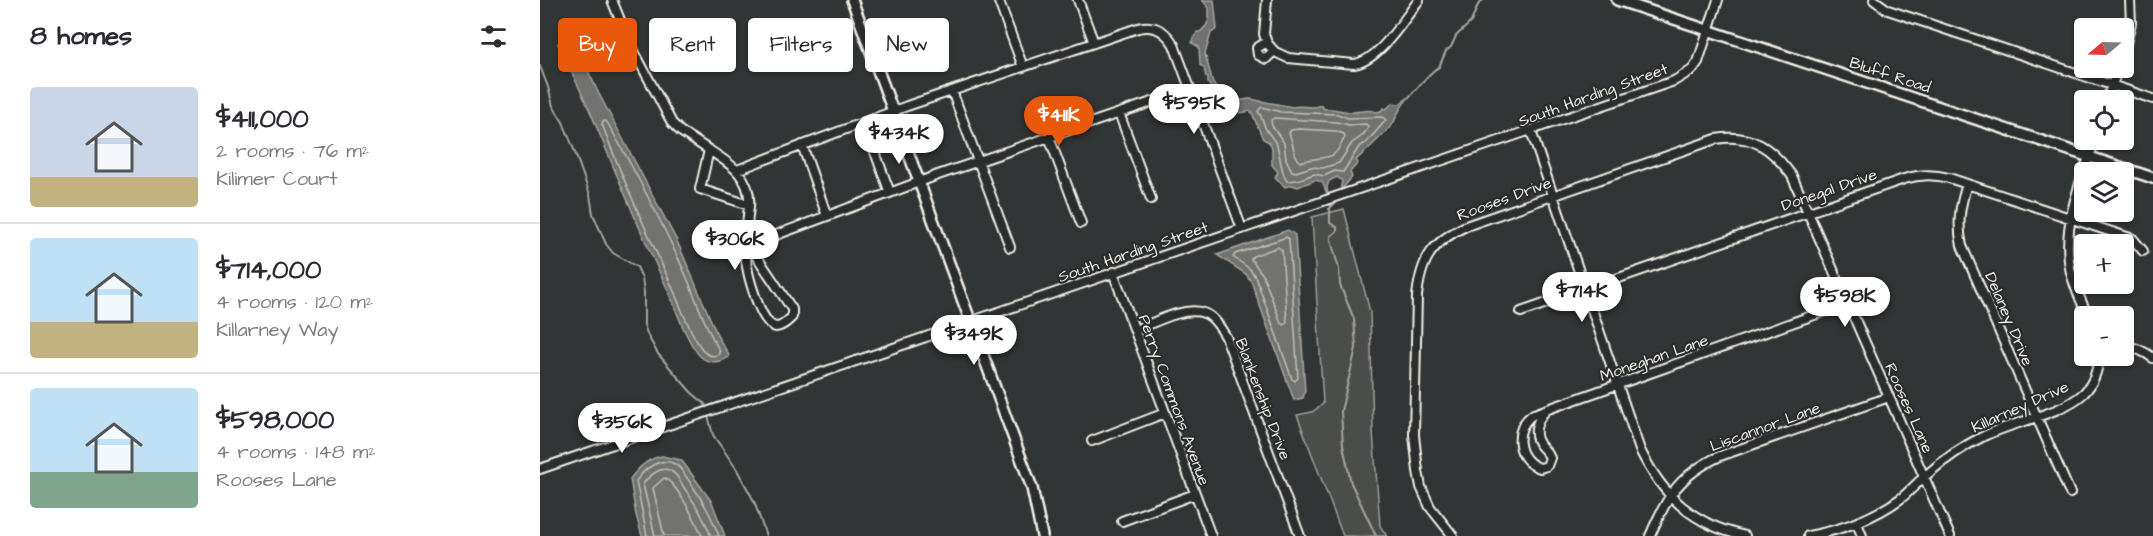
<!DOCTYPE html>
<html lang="en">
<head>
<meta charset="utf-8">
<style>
  :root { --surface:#fff; --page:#f2f2f3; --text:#2b2b33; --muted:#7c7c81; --line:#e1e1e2; --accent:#ea580c }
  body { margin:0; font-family:"Architects Daughter",sans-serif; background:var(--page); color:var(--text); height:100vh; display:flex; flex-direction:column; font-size:22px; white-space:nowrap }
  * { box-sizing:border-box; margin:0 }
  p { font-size:20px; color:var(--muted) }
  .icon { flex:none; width:33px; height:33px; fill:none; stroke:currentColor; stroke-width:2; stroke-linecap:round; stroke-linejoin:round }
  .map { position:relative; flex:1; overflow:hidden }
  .panel { display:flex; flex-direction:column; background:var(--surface); width:540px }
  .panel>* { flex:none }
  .hud { position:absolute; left:18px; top:18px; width:570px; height:54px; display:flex; gap:12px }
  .needle { width:39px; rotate:251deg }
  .tools { position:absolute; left:1534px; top:18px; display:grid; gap:12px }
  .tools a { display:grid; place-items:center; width:60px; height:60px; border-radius:6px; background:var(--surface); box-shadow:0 2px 4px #0004; font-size:30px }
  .price { position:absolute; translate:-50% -51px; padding:0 14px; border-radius:21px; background:#fff; color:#222; font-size:20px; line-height:39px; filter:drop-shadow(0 2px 3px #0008) }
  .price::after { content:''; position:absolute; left:50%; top:36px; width:18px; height:14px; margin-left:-9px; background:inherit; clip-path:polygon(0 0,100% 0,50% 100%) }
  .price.selected { background:var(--accent); color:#fff }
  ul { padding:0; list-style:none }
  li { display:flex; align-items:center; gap:18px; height:150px; padding:0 30px }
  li+li { border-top:2px solid var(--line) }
  li span { display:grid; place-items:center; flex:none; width:168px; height:120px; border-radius:6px; color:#555 }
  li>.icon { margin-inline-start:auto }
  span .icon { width:72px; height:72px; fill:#fffc; stroke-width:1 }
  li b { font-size:26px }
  h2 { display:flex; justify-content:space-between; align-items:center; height:72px; padding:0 30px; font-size:26px }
  .chip { padding:0 21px; border-radius:6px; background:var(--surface); box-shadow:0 2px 4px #0004; font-size:21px; line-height:54px }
  .chip.selected { background:var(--accent); color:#fff }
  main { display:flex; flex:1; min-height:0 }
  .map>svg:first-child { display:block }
  .green { fill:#4b4d4c; stroke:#a09f9a; stroke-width:1.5 }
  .water { fill:#727370; stroke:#a6a5a0; stroke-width:1.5 }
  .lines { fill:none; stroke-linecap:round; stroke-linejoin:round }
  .shore { stroke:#c0bfb8; stroke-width:1.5 }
  .stream { stroke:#a6a5a0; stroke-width:2 }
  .minor-casing { stroke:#f4f1e8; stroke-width:12 }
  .major-casing { stroke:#f4f1e8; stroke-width:14 }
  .minor { stroke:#2a2d2e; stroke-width:8 }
  .major { stroke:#2a2d2e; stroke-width:9 }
  .labels { text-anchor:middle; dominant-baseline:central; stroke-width:4.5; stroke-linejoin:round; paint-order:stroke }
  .street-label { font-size:16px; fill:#f4f1e8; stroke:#2a2d2e }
</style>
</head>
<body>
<main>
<section class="panel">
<h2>8 homes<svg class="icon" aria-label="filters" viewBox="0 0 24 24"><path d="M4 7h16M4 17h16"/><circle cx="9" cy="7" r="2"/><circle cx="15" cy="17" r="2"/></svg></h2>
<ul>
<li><span style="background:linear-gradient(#c9d6e8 75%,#c2b280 0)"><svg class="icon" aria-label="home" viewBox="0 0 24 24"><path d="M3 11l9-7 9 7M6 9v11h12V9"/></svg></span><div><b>$411,000</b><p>2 rooms · 76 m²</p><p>Kilimer Court</p></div></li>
<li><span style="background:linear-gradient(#bfe0f5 70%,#c2b280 0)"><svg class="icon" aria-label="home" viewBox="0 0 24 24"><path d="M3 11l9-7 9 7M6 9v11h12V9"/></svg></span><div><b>$714,000</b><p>4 rooms · 120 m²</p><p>Killarney Way</p></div></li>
<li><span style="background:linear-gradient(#bfe0f5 70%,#7fa58c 0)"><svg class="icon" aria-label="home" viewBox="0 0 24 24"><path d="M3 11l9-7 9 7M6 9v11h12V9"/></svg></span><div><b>$598,000</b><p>4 rooms · 148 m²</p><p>Rooses Lane</p></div></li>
</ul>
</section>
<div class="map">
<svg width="1613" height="536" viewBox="0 0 1613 536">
  <rect width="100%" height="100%" fill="#323535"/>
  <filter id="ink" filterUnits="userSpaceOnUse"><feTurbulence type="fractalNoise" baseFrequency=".0167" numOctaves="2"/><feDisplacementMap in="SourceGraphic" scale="12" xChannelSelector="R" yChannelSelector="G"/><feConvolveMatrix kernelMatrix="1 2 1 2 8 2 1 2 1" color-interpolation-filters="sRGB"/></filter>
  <g filter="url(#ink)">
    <!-- green -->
    <path class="green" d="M804 209 830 312 833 431 840 526 847 536H803L757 415 772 412 783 404 772 217Z"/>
    <!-- water -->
    <path class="water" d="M662 0H674L677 29 671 33 665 54 673 83 681 93 696 101 710 99 753 107C762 104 771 110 781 105L784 109C794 108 801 111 810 112 819 113 827 108 836 112L841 111 843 108 846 109 853 103 859 104 869 97C861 106 858 112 854 122 850 129 824 153 816 160L818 163 810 172 812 177 800 191 802 181 797 177 789 181 787 187 788 196 782 182 775 180 758 187 752 185 745 187 735 177 738 172 732 165V148L729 142 723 139 712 113 710 111 701 113 696 110 693 112 687 109 684 111 681 106H676L674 93 668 83V78L666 77 664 68 660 65 659 47 652 43 657 32H660L666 26 669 19V8Z
      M28 38 34 41 59 94 137 241 179 339 188 353 189 357C179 363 168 364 160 356 147 343 134 304 126 286 100 232 78 178 55 123 44 96 30 70 18 44L23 39Z
      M748 230 755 235 765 391 763 398 754 400 711 281 706 274 677 255Z
      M122 456 141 460 148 469 172 502 185 536H102L96 515 90 479C98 468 108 458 122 456Z"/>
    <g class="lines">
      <!-- shore -->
      <path class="shore" d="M722 107 741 112 797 114 808 118 843 117 846 120 827 142 819 147 803 172 795 171 784 176 774 174 758 180 747 181C741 173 740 155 737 145 734 139 729 135 726 129 723 123 722 117 718 111Z
        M734 118 796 122 809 125 826 124 829 127 822 136 812 143 799 163 783 168 771 167 756 172 752 171 746 159 744 143 732 126 731 120Z
        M64 121 67 122C95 171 121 220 144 271 156 297 164 327 180 351L178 355C172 357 166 355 162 349 148 330 140 304 130 282 106 230 82 178 62 124Z
        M759 129 796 131 804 134 805 137C803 141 798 151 794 154 789 159 769 158 760 162 753 155 753 142 749 133L751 130Z
        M747 237 749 240 758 378 755 381 752 379 716 278 710 269 693 257 695 254Z
        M738 247 742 250 747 322 744 325 741 323 723 275 711 259 713 256Z
        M107 536 96 481C104 469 120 456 135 464 142 468 145 476 150 482 164 503 170 513 179 536
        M115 536 103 484C109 476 121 465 131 471 137 474 140 481 143 486 155 504 163 515 171 536
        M124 536 113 488 124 478C136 482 157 523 162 536"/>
      <!-- stream -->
      <path class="stream" d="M0 66 8 87 13 106 23 122 33 147 50 195 53 214 66 244 73 253 97 267 102 278 104 292V325L108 336 118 354 151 392 165 404 173 435 196 468 214 501 226 536
        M869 97C877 89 890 71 899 67L906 51 911 47 916 36 931 22 938 5 943 0
        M790 204V223L797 227V231L791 236V240L799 269 800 285 814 319 816 348 801 411 803 445 811 483 836 536
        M789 209 795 203"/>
      <!-- minor casing -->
      <g class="minor-casing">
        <path id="minor" d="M72 0 88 40 132 123 140 131 169 150 160 189 209 205
          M538 0 554 43
          M727 0 724 34 727 43 735 52 748 58 814 64C839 61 864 19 879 0
          M1334 0 1348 10 1613 99
          M459 2 483 67
          M727 42 717 48 718 55 726 59 734 51
          M1584 51 1591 23 1590 0
          M412 91 470 247
          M1567 100 1578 68
          M579 113 611 199
          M324 122 350 193
          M991 131 1100 450C1123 496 1153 525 1205 536
          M509 137 541 223
          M262 145 287 216
          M169 150C191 164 212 177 209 207 207 220 206 232 209 245L398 175 650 89
          M197 170 367 106 598 28C614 24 626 31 634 45L702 229
          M1427 184C1420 206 1417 223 1422 246L1530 493
          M209 245 252 309V317C248 321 242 327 236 327 220 325 207 272 206 259 206 254 208 250 209 245Z
          M573 272 671 536
          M981 312 1364 179C1380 174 1394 174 1409 178L1593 239 1603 251
          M1548 316C1541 301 1533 285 1530 268 1522 223 1541 181 1555 140
          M595 330C614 323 643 306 664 313 674 316 681 329 686 337L760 536
          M1584 346C1596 347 1604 351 1613 358
          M1006 410C997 420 991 434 1001 446 1005 451 1008 452 1010 458L1007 466 1000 468C976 461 972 427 994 414L1308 303
          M552 441 625 413
          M0 469 1134 81 1152 70 1158 62 1178 0
          M582 521 655 494
          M1317 523 1322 536
          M913 536 890 507 881 487 878 471 874 435 877 296C881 259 892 242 926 226L1176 139C1212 133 1232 148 1252 176L1410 536
          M1110 536C1127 496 1139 475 1180 456L1349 397
          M1268 536C1301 530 1332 519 1360 499 1369 492 1376 484 1384 477 1401 462 1423 446 1444 436 1473 422 1522 414 1544 393 1554 383 1558 369 1559 356"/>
      </g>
      <!-- major casing -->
      <g class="major-casing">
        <path id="major" d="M312 0 492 488 502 536
          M1077 0 1613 178"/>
      </g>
      <!-- minor -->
      <use href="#minor" class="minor"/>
      <!-- major -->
      <use href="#major" class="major"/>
    </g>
  </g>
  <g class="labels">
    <!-- street labels -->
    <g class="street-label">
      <text transform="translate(1350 75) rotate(18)">Bluff Road</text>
      <text transform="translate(1053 95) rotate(-20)">South Harding Street</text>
      <text transform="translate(1289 190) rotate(-19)">Donegal Drive</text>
      <text transform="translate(964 199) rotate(-20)">Rooses Drive</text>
      <text transform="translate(593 252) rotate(-19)">South Harding Street</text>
      <text transform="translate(1469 319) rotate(67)">Delaney Drive</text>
      <text transform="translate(1114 358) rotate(-19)">Moneghan Lane</text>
      <text transform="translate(723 399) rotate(69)">Blankenship Drive</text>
      <text transform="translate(634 400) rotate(70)">Perry Commons Avenue</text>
      <text transform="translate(1480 407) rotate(-24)">Killarney Drive</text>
      <text transform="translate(1369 408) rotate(66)">Rooses Lane</text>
      <text transform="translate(1225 427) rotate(-20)">Liscannor Lane</text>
    </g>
  </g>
</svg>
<div class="tools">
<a><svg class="needle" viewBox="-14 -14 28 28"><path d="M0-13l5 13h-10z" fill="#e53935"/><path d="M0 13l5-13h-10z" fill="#7c7c81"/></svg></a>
<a><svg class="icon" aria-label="locate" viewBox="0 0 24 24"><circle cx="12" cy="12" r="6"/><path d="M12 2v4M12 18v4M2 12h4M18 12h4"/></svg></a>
<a><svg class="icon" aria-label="layers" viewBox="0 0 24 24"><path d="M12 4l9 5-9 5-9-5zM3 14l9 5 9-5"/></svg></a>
<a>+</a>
<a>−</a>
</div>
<b class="price" style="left:654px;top:135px">$595K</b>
<b class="price selected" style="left:519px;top:147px">$411K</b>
<b class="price" style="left:359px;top:165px">$434K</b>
<b class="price" style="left:195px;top:271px">$306K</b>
<b class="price" style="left:1042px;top:323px">$714K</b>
<b class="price" style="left:1305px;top:328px">$598K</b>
<b class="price" style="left:434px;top:366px">$349K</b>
<b class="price" style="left:82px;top:454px">$356K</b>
<div class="hud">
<a class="chip selected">Buy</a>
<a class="chip">Rent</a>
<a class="chip">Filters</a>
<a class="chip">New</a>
</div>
</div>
</main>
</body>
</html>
